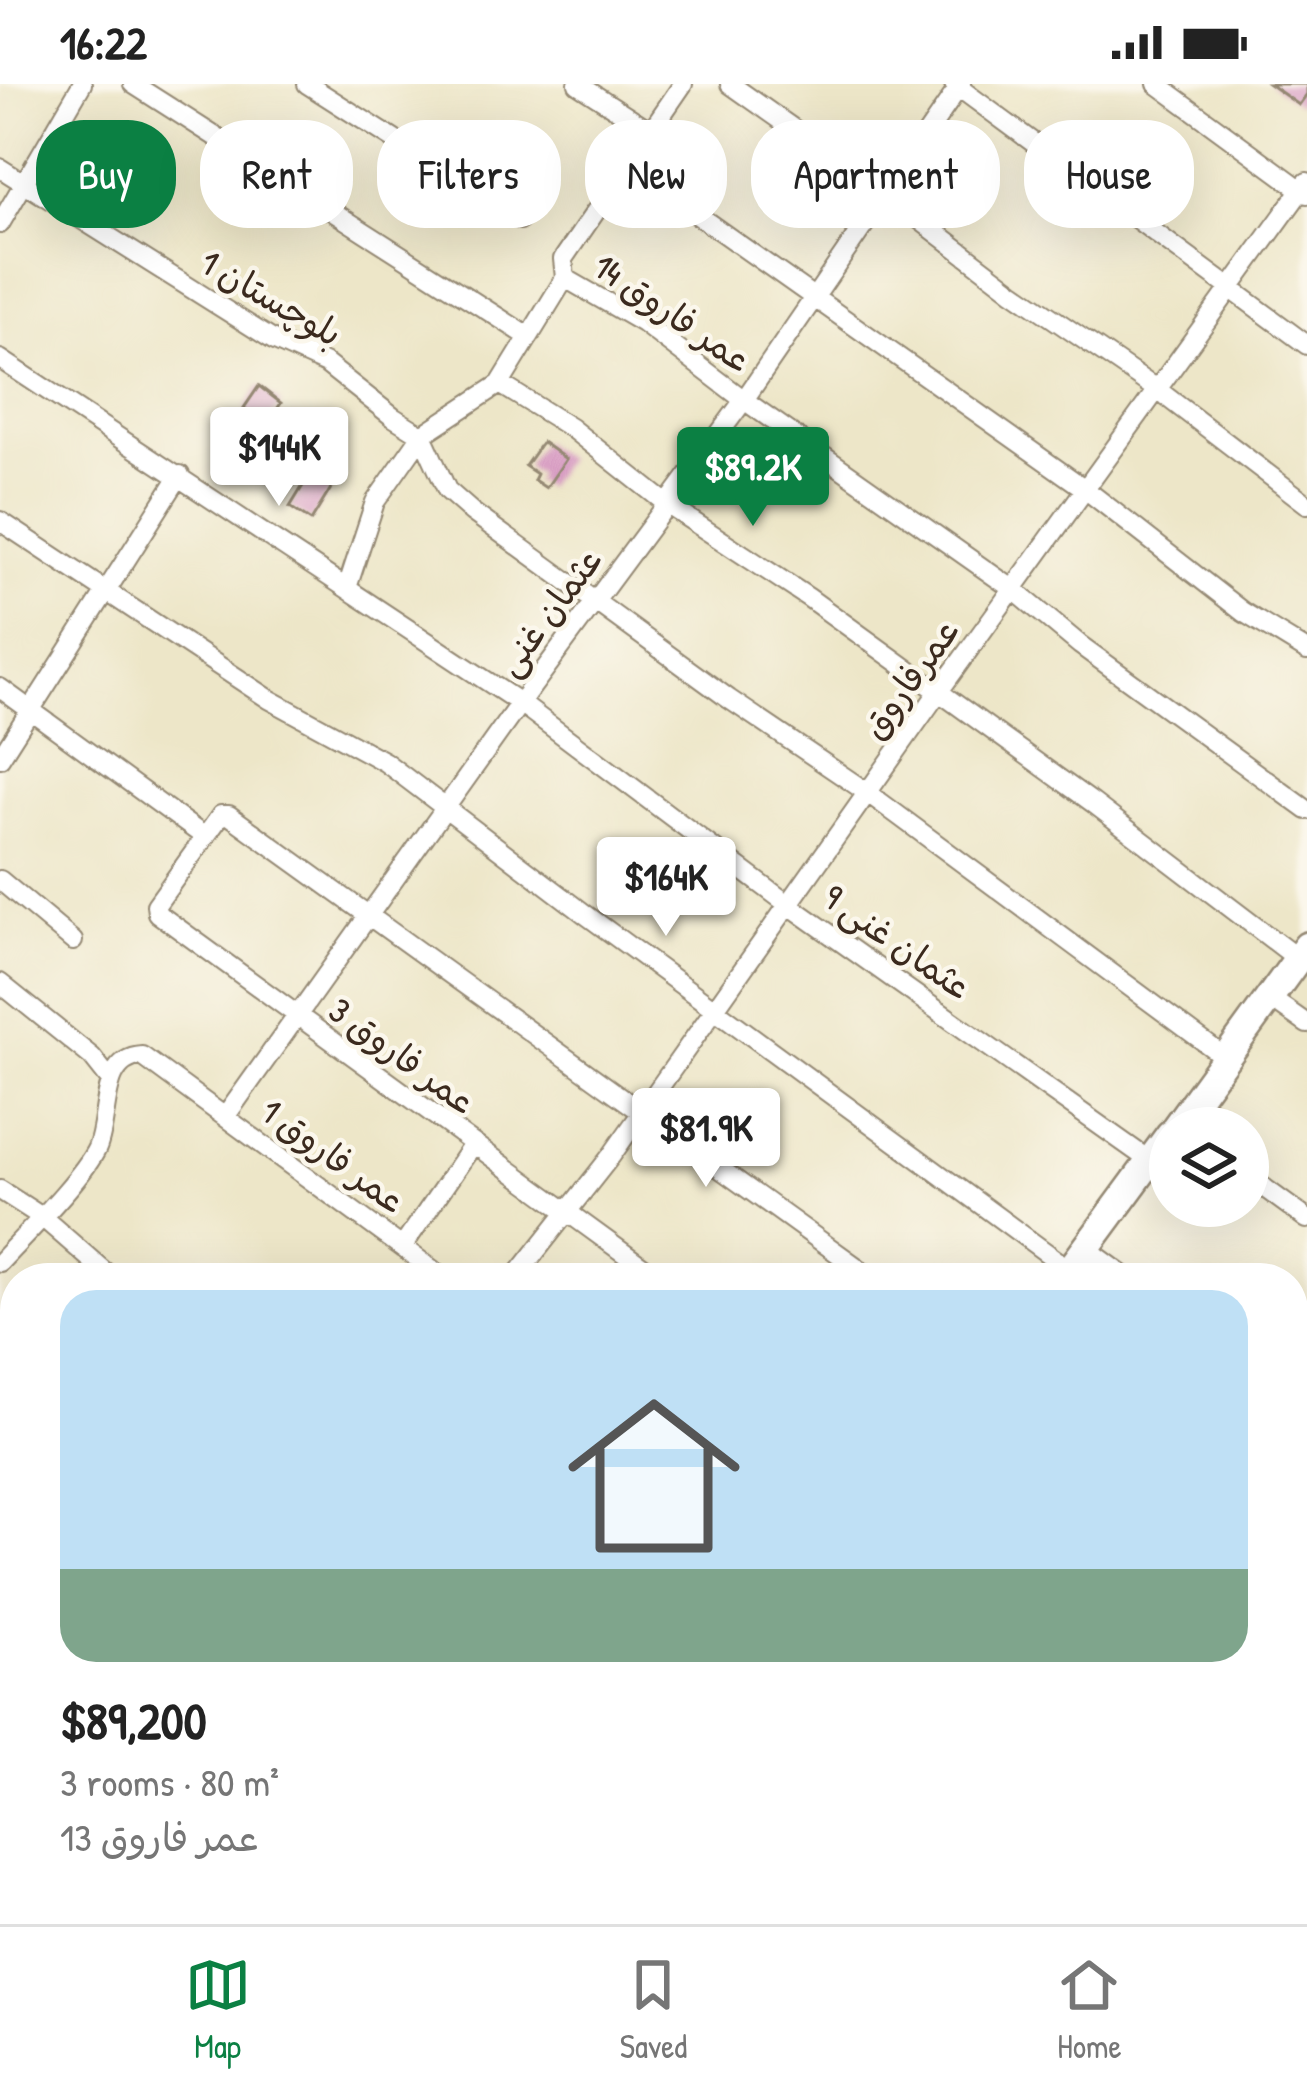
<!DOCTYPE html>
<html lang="en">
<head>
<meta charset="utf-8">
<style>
  :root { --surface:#fff; --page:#f2f2f2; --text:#222; --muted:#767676; --line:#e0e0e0; --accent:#0b8043 }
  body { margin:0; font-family:"Patrick Hand","Playpen Sans Arabic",sans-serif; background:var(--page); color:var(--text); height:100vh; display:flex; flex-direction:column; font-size:45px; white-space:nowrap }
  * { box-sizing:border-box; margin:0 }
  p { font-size:39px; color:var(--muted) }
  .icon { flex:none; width:66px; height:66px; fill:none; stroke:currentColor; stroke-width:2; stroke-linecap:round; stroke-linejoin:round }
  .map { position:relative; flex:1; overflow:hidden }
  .sheet { position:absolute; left:0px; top:1179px; width:1308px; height:663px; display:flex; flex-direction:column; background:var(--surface); border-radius:48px 48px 0 0; box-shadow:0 12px 48px #0002 }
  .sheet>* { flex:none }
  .guide { position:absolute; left:36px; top:36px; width:1236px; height:108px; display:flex; gap:24px }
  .fabs { position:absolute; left:1149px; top:1023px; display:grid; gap:24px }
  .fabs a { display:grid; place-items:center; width:120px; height:120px; border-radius:50%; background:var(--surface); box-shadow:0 12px 48px #0002; font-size:60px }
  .price { position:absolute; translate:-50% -102px; padding:0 27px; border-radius:12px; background:#fff; color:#222; font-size:39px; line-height:78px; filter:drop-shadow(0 3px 6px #0008) }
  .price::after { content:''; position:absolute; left:50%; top:72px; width:36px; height:27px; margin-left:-18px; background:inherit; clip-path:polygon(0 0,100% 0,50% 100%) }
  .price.current { background:var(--accent); color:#fff }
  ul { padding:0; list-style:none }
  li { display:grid; align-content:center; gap:24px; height:636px; padding:0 60px }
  li span { display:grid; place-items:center; height:372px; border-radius:36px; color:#555 }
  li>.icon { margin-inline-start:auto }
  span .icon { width:216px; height:216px; fill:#fffc; stroke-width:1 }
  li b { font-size:51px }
  .chip { padding:0 42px; border-radius:48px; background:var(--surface); box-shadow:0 12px 48px #0002; font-size:42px; line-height:108px }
  .chip.current { background:var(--accent); color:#fff }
  .status { display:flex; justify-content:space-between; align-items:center; height:84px; padding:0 60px; background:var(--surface); direction:ltr }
  .status svg { height:33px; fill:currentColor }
  .menu { display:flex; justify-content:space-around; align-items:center; height:168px; border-top:3px solid var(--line); background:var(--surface); font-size:33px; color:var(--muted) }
  .menu a { display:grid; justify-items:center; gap:6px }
  .menu .current { color:var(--accent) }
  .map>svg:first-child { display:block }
  .building { fill:#d89dc3 }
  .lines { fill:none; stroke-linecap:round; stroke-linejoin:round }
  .street-casing { stroke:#948873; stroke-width:22 }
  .secondary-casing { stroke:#948873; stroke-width:32 }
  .highway-casing { stroke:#948873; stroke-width:40 }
  .street { stroke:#fff; stroke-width:18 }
  .secondary { stroke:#fff; stroke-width:27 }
  .highway { stroke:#fff; stroke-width:36 }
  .labels { text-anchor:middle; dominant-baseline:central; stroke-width:9; stroke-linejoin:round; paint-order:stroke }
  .street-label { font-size:36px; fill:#3b2a1e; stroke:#fbf7ec }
</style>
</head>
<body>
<div class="status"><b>16:22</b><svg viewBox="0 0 49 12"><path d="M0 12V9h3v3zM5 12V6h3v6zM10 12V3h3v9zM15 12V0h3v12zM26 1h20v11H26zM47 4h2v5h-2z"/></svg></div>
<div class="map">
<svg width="1307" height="1840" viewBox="0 0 1307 1840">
  <rect width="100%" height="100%" fill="#fbf7ec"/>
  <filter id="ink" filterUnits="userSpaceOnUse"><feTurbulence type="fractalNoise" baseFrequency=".00833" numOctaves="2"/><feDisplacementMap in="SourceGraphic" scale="24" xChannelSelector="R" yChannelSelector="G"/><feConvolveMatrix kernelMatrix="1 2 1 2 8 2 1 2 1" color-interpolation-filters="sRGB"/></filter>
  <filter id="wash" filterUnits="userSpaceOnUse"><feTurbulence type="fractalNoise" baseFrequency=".004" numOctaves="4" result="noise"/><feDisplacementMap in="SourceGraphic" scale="48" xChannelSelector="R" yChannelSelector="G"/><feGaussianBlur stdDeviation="2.7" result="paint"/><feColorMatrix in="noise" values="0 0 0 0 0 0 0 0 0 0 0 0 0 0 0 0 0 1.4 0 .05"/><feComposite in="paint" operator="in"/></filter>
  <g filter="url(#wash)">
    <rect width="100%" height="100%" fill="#ede6c8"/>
    <g id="blocks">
      <!-- building -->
      <path class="building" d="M1269 0H1307V10L1299 21Z
        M259 302 281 319 263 347 244 334 248 327 244 324Z
        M542 358 566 375 546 404 534 396 537 390 525 382Z
        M312 387 333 401 311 437 290 423Z"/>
    </g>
  </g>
  <g filter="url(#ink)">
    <use href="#blocks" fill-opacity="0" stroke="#948873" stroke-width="3"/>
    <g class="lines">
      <!-- street casing -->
      <g class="street-casing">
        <path id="street" d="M133 0 529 253
          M307 0 520 136
          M578 0 651 47
          M730 0 886 110 1013 207 1159 307 1307 420
          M954 0 1307 261
          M1157 0 1307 110
          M628 82 1085 405 1243 528 1307 567
          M0 84 273 256 326 280 393 333 422 351
          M0 140 82 0
          M565 194 643 239 744 316 1014 506 1080 561 1307 726
          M0 275 520 619 789 821 1150 1077
          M500 300 571 344 668 421 809 514 1093 719 1298 875
          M422 351 447 406 472 428 729 615 868 709 1226 974
          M0 437 269 615 385 678 585 830 1070 1186
          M347 504 375 418 422 351 500 300 565 194 563 175 683 0
          M0 604 205 753
          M0 674 180 391
          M0 796 73 857
          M0 899 92 973 111 997
          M1270 914 1307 940
          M225 1033 520 619 744 316 961 0
          M1248 1092 1307 1135
          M0 1106 42 1133 112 1194
          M403 1162 472 1062
          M1086 1164 1127 1194
          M0 1178C24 1152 83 1094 97 1064 110 1034 99 974 142 972L444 1194
          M515 1194 611 1072 937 610 1307 98
          M658 1194 157 829 156 821 221 731H229L872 1194
          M1293 1315 1307 1325
          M0 1348 15 1358
          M1293 1503 1307 1514
          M0 1644 15 1654
          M1293 1692 1307 1702
          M315 1827 341 1840
          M642 1827 655 1840
          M943 1827 962 1840
          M1223 1827 1241 1840
          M0 1839 1 1840"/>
      </g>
      <!-- secondary casing -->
      <g class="secondary-casing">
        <path id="secondary" d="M1175 1044 1307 862
          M1064 1194 1170 1050
          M589 1840 598 1827"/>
      </g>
      <!-- highway casing -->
      <g class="highway-casing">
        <path id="highway" d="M0 1721 15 1731
          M0 1772 15 1781
          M90 1827 111 1840
          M175 1827 196 1840"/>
      </g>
      <!-- street -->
      <use href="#street" class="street"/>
      <!-- secondary -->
      <use href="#secondary" class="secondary"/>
      <!-- highway -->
      <use href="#highway" class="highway"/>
    </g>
  </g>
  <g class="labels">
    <!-- street labels -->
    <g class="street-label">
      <text transform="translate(272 213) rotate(30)">بلوچستان 1</text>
      <text transform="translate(673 228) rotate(34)">عمر فاروق 14</text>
      <text transform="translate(548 527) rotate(-53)">عثمان غنی</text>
      <text transform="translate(909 594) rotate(-54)">عمرفاروق</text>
      <text transform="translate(898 857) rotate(35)">عثمان غنی 9</text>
      <text transform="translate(403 971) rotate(36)">عمر فاروق 3</text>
      <text transform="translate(334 1071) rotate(36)">عمر فاروق 1</text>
    </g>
  </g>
</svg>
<div class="fabs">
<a><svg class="icon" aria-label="layers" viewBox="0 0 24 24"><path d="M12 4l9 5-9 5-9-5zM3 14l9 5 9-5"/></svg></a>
</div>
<b class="price" style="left:279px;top:425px">$144K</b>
<b class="price current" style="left:753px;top:445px">$89.2K</b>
<b class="price" style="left:666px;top:855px">$164K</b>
<b class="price" style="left:706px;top:1106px">$81.9K</b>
<div class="guide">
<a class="chip current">Buy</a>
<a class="chip">Rent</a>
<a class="chip">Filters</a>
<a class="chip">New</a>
<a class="chip">Apartment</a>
<a class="chip">House</a>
</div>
<section class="sheet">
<ul>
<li><span style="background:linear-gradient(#bfe0f5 75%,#7fa58c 0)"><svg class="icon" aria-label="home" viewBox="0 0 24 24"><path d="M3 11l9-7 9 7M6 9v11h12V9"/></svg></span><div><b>$89,200</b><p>3 rooms · 80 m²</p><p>عمر فاروق 13</p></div></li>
</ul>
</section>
</div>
<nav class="menu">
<a class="current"><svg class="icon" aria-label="map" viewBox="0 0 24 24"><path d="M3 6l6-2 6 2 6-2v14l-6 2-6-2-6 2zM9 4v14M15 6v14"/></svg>Map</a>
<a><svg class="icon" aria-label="saved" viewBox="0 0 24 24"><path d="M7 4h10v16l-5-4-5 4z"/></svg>Saved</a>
<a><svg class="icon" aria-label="home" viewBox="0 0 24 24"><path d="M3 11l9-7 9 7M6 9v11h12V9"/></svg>Home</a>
</nav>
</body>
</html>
